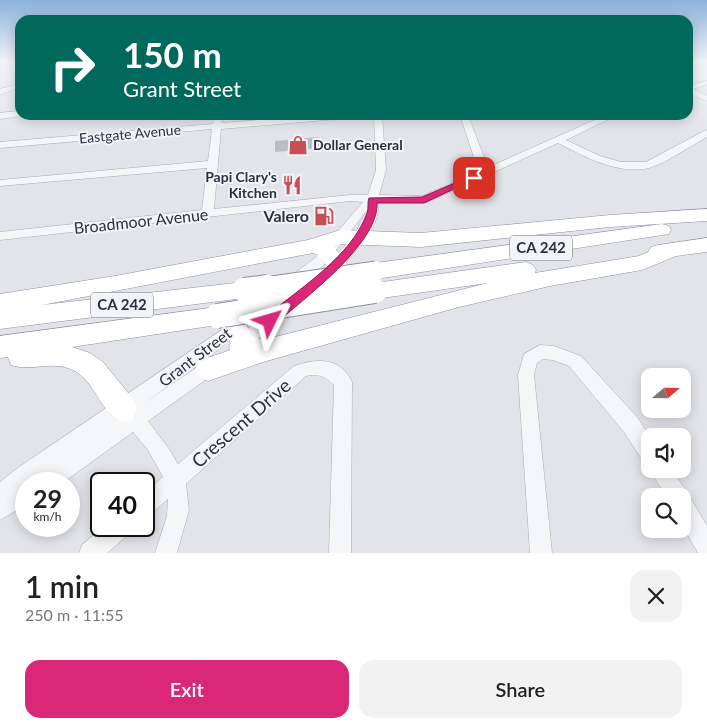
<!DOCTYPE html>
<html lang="en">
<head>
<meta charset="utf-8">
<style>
  :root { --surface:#fff; --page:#f2f2f2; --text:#222; --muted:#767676; --accent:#db2777 }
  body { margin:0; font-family:Lato,sans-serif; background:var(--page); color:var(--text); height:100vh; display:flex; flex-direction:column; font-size:19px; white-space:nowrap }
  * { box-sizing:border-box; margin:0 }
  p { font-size:16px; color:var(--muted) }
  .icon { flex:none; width:28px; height:28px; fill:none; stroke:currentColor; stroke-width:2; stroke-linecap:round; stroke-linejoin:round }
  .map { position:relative; height:553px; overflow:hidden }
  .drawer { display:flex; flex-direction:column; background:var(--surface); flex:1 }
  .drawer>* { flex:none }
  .top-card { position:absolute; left:15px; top:15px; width:678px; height:105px; border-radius:15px; box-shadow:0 2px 12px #0003; background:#00695c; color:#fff; overflow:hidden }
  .needle { width:32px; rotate:70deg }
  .buttons { position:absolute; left:641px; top:368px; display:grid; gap:10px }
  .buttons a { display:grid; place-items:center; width:50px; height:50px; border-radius:10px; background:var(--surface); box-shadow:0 2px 12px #0003; font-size:25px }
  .speed { position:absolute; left:15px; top:472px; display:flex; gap:10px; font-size:25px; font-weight:700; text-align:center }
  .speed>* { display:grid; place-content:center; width:65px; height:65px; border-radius:50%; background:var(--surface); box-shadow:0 2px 12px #0003; line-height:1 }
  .speed small { font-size:12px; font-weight:400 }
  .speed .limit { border:2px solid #111; border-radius:8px; background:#fff; color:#111 }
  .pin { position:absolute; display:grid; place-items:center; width:42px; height:42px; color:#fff; margin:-21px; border-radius:10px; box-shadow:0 2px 8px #0006 }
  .me { position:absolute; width:55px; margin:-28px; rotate:50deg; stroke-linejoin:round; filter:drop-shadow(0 0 4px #0008) }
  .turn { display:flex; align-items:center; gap:18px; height:105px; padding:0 25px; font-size:22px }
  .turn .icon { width:65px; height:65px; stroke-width:2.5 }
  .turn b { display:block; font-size:35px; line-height:42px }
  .round { display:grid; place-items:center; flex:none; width:52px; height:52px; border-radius:15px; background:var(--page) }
  .overview { display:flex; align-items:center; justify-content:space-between; height:85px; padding:0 25px }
  h1 { font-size:30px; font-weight:600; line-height:38px }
  .primary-button { display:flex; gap:10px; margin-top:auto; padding:10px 25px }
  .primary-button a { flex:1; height:58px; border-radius:15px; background:var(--accent); color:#fff; font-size:20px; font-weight:600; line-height:58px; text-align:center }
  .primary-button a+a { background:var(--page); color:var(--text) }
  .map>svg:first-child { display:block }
  .building { fill:#b9bdc6 }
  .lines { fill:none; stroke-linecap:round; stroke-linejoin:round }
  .minor-casing { stroke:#a7abb4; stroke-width:1 }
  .highway-casing { stroke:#8a91a0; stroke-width:1 }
  .minor { fill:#f5f6f8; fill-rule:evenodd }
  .highway { fill:#fff; fill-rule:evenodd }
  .highway-bridge-far1-casing { stroke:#8a91a0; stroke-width:21; stroke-linecap:butt }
  .highway-bridge-casing { stroke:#8a91a0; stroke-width:26; stroke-linecap:butt }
  .highway-bridge-far1 { stroke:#fff; stroke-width:19 }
  .highway-bridge { stroke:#fff; stroke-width:24 }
  .route { fill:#db2777; stroke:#8e194d }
  .labels { text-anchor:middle; stroke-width:4; stroke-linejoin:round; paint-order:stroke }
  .far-street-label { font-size:14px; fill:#2b3141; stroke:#f2f4f7 }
  .far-poi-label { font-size:14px; font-weight:bold; fill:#2b3141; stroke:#f2f4f7; text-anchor:start }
  .shield { fill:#f2f4f7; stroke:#676c78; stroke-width:1 }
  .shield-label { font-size:15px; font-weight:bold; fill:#2b3141 }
  .poi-label { font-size:16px; font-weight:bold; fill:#2b3141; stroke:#f2f4f7; text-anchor:end }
  .street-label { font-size:16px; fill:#2b3141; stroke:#f2f4f7 }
  .near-street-label { font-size:19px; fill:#2b3141; stroke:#f2f4f7 }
</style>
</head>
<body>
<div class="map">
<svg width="707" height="553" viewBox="0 0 707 553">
  <rect width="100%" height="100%" fill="#e2e4ea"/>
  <path class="building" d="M319,137L321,148L275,152V141Z"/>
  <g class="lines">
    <defs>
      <path id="minor" d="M707,81V85L693,89L707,96V101L688,93V86Z
        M20,84V88L0,94V89Z
        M20,111V115L23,116L0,119V113Z
        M214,115H222V123L319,115H353L349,118L221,129L214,209L350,195H368L376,170L374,115H382L386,170L379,195L422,196L481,171L477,167L460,115H468L487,165L489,167L606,115H617L566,140L600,156L621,162H646L704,131L707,130V137C694,144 662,165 649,168C618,175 585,157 558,143L428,202H378C381,230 352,255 334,274H324L322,270L354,236L367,210L326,263L299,286L294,287L289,286L287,282L289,278L316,257L363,202L350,201L0,240V232L202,210L207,168L0,186V180L208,161L212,129L0,148V142L213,124Z
        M284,302L289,304L291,308L289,312L243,352L237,354L231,352L229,347L231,342L279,304Z
        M241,317L246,319L249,323L246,327L204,361L143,404L206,361L212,359L218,361L220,366L218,371L148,421L169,449L178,464L294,366C316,358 341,357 352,382L351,553H329L334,385C325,376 318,373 306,376L186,484L189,510L177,553H155L167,516L168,499L151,514L144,517V493L163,477L148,450L133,432L61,484H33L34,480L26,484V505L0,520V482L19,467Z
        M540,345L554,346L581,356L638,418L650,437V464L643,461L624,432L569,366L553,360L543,359L537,363L534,375L552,553H530L518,375L524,354Z
        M650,467V469H671L685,489L707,526V553H698L682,525V496H666L649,469Z
        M104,526H132L129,534L107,553H79L82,545Z"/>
      <path id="highway" d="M707,209V221L610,227L421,247L341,244L333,246L347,264L344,269C324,275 328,258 313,253L42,305L244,282L252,284L255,290L252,296L244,298L0,329V294L115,276L308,240L340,230L421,233L610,215Z
        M662,224L669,226L671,230L669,234L376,279L369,276L366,271L369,266L376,263Z
        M707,238V252L676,256L642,270L550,286L459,307L263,362L208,381L199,377L195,369L199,361L233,349L224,327L228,320L236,317L244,320L252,336L263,340L488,283L375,299L367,297L364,291L367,285L375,283L526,262L533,265L536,270L535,273L639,256L648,252L651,247L658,245Z
        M217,307L225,309L229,316L225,323L217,325L72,347L90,353L103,362L133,399L137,409L133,419L123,422C99,413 96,381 73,370C53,360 30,372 11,365L8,357L0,358V336Z"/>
    </defs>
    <use href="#minor" class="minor-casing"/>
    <use href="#highway" class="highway-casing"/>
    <use href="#minor" class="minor"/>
    <use href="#highway" class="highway"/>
    <defs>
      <path id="highway-bridge-far1" d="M259,288L376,271"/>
      <path id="highway-bridge" d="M244,290L268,287
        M217,316L375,291"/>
    </defs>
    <use href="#highway-bridge-far1" class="highway-bridge-far1-casing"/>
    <use href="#highway-bridge" class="highway-bridge-casing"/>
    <use href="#highway-bridge-far1" class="highway-bridge-far1"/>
    <use href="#highway-bridge" class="highway-bridge"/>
  </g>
  <linearGradient id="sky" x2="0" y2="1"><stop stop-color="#8bb2db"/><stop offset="0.44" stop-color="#f2f3f6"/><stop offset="1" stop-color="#f2f3f6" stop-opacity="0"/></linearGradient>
  <rect width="707" height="140" fill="url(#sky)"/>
  <path class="route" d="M471,176H477L478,178L424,203H377C379,244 303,299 274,325L270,326L265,325L263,321L265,317C299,289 352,256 367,213C369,208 367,203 369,198L422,197Z"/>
  <defs>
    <symbol id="shop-bare" viewBox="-9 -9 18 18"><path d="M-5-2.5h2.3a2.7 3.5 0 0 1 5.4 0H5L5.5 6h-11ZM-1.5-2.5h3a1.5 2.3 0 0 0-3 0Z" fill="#c84e55" stroke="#f2f4f7" stroke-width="2.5" paint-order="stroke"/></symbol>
    <symbol id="restaurant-bare" viewBox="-9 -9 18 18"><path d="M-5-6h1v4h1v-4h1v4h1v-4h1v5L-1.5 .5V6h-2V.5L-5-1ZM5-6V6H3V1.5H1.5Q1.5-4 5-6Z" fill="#c84e55" stroke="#f2f4f7" stroke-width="2.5" paint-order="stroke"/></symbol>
    <symbol id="fuel-bare" viewBox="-9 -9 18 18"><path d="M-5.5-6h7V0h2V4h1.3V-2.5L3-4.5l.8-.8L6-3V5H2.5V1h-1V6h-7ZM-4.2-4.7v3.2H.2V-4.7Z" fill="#c84e55" stroke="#f2f4f7" stroke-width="2.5" paint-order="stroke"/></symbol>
  </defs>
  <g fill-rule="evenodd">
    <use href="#shop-bare" x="284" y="131" width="28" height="28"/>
    <use href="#restaurant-bare" x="278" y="171" width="28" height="28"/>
    <use href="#fuel-bare" x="310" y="202" width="28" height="28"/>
  </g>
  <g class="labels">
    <g class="far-street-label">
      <text transform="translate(130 134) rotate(-5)" y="5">Eastgate Avenue</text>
    </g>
    <g class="far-poi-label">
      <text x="313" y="150">Dollar General</text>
      <text x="277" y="182" text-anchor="end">Papi Clary's<tspan x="277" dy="16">Kitchen</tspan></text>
    </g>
    <g class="shield">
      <rect x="510" y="235.5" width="62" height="25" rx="4"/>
      <rect x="91" y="292.5" width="62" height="25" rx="4"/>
    </g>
    <g class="shield-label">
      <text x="541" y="253">CA 242</text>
      <text x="122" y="310">CA 242</text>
    </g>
    <g class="poi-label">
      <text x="309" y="222">Valero</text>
    </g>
    <g class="street-label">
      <text transform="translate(141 221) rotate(-6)" y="6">Broadmoor Avenue</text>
      <text transform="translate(195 357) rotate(-37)" y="6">Grant Street</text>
    </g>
    <g class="near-street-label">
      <text transform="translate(241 423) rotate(-41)" y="7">Crescent Drive</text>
    </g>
  </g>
</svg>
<div class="buttons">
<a><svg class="needle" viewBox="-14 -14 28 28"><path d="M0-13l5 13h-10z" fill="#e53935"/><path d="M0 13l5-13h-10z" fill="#767676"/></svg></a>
<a><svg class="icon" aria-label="sound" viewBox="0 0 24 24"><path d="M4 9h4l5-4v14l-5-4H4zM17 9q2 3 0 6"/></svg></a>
<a><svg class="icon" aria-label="search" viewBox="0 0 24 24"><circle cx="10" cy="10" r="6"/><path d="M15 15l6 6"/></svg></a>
</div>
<div class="speed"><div>29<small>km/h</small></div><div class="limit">40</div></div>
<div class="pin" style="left:474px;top:178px;background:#d93025"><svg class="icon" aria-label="arrive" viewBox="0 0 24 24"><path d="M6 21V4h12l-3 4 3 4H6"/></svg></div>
<svg class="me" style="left:270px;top:321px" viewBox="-20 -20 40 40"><path d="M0-17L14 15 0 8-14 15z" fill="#db2777" stroke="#fff" stroke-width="4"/></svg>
<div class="top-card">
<div class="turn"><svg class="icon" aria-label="right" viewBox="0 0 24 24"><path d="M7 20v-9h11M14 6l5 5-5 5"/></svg><div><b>150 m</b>Grant Street</div></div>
</div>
</div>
<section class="drawer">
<div class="overview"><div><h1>1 min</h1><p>250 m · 11:55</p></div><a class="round"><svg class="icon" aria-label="close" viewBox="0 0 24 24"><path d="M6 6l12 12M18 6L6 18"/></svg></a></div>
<div class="primary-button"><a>Exit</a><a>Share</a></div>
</section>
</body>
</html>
